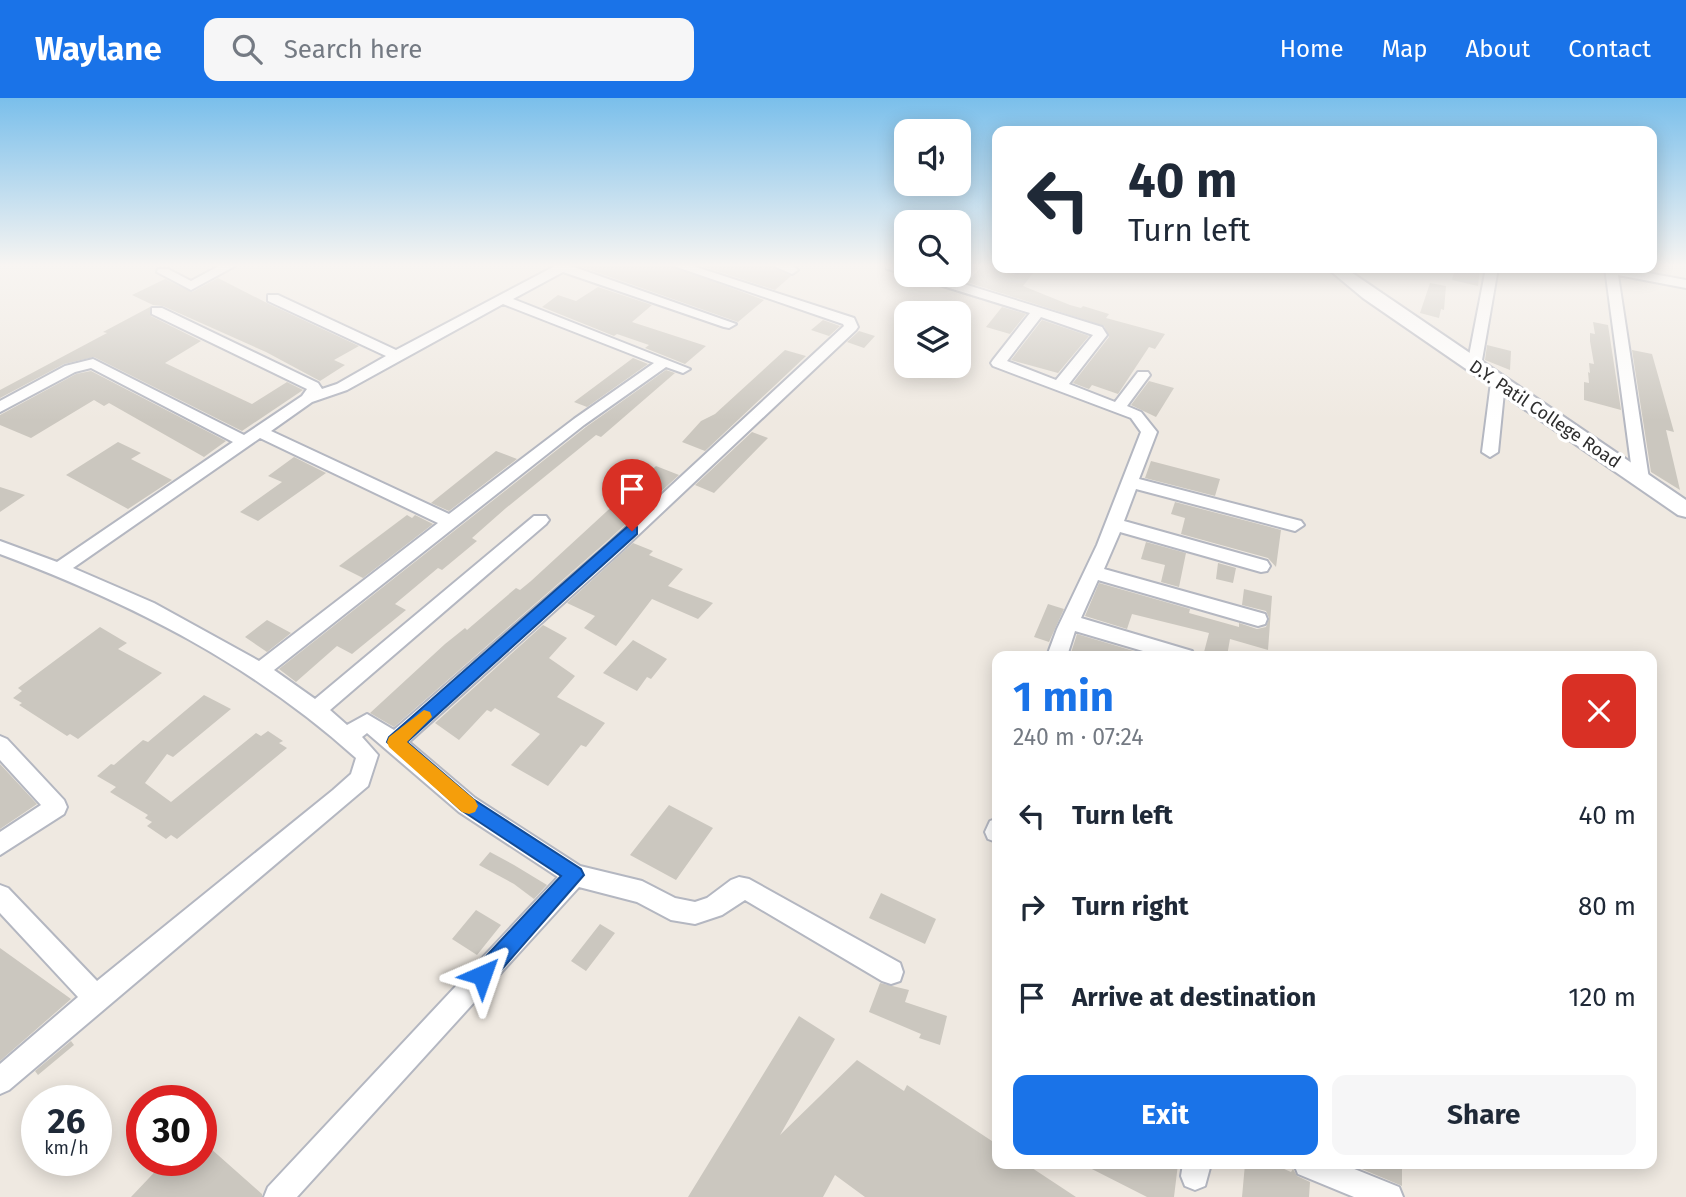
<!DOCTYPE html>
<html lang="en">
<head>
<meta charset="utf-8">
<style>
  :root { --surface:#fff; --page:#f6f6f7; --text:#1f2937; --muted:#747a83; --accent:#1a73e8 }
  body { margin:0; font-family:"Fira Sans",sans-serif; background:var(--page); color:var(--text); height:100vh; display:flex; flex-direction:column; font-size:26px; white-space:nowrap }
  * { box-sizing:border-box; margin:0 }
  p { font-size:23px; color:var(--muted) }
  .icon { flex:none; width:38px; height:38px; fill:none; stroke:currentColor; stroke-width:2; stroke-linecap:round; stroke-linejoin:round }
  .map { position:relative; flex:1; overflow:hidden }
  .details { position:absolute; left:992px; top:553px; width:665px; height:518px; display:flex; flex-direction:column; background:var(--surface); border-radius:14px; box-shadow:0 4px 18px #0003 }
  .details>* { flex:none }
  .hud { position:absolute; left:992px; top:28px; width:665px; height:147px; border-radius:14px; box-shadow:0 4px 18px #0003; background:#fff; color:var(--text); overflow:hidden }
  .fabs { position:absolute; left:894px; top:21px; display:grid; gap:14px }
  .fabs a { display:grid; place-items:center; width:77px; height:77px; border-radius:14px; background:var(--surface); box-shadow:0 4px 18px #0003; font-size:35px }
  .speed { position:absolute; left:21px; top:987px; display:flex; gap:14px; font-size:35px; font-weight:700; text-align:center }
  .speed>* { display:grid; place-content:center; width:91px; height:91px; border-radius:50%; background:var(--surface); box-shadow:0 4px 18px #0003; line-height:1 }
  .speed small { font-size:18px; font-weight:400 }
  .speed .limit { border:10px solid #d22; background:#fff; color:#111 }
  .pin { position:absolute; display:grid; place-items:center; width:60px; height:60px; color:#fff; margin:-72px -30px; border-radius:50% 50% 50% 0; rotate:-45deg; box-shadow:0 0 7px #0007 }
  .pin .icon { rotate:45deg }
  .me { position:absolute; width:77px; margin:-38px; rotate:43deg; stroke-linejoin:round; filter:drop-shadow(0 0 5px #0008) }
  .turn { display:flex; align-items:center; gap:24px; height:147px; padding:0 21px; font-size:32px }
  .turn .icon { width:91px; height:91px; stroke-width:2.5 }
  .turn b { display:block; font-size:49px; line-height:60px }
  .round { display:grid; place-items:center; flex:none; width:74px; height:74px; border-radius:14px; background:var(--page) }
  .headline { display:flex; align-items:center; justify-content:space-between; height:119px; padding:0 21px }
  h1 { font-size:42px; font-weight:700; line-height:52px; color:var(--accent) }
  .button { display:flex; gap:14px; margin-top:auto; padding:14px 21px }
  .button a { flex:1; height:80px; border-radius:14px; background:var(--accent); color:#fff; font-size:28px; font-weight:700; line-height:80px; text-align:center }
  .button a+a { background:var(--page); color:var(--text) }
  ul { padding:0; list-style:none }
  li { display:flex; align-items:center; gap:21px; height:91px; padding:0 21px }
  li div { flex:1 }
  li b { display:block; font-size:26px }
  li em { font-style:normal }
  header { display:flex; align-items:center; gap:42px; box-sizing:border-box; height:98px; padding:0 35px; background:var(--accent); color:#fff }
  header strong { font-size:33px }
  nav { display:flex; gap:38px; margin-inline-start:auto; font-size:24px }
  .search { width:490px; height:63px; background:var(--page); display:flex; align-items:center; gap:18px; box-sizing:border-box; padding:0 24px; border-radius:14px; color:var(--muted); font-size:26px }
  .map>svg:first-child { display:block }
  .building { fill:#cbc7bf }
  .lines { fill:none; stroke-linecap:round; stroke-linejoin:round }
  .minor-casing { stroke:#b4b7c1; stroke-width:4 }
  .tertiary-casing { stroke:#b4b7c1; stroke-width:4 }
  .minor { fill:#fff; fill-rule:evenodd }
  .tertiary { fill:#fff; fill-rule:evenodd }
  .route { fill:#1a73e8; stroke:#114b97; stroke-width:2 }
  .slow { fill:#f59e0b }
  .labels { text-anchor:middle; stroke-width:7; stroke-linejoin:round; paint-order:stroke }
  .far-street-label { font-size:18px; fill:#2e2e2e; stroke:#fff }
</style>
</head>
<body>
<header>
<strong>Waylane</strong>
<div class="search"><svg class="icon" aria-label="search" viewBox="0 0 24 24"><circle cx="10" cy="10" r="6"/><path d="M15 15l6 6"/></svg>Search here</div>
<nav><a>Home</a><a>Map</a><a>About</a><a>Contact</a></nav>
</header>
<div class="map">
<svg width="1686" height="1099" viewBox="0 0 1686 1099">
  <rect width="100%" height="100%" fill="#efe9e1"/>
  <path class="building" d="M579,168H672L764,202L738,224Z
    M702,168H772L791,178L775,192Z
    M982,168L1015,177L1025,170H1037L1023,188L1070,207L1081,210L1083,208L1109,216L1106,220L1165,236L1155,251L1149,249L1118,296L1092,287L1089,291L1073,285L1109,239L1104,228L967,184Z
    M1455,170H1480L1478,188L1452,182Z
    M218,180L267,205L359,248L334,262L345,267L320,283L266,254L163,208L153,207L132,197L165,181L192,194Z
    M1430,185L1446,188L1444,212L1441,211L1439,220L1420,215Z
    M598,189L652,207L632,224L706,248L685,266L645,250L649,247L617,236L614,238L542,209L558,197L576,203Z
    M150,209L151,218L201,243L165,265L252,306L287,284L303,292L242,333L94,259L64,266L0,300V292L107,235L103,234Z
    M1002,209L1026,216L1010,236L986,229Z
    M823,222L840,228L829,238L811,232Z
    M1042,222L1089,238L1058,275L1011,262Z
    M1593,224L1608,227L1621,312L1584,302V284L1589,285L1588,274L1590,275L1589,265L1594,266L1590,243V235L1595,236Z
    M859,233L875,238L864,250L847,244Z
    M1487,247L1511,253L1510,272L1485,262Z
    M785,252L806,258L705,353L682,344L701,323L715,316Z
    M1632,252L1652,256L1674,334L1666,332L1680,392L1651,374Z
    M633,260L648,266L587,309L574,304Z
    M666,272L675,275L601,339L596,337L506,410L472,440L477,443L442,472L438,470L395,506L406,512L352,556L337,548L296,584L279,571L586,329Z
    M91,273L226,343L204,359L109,305L104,308L94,302L31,340L0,327V317L76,276Z
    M1149,283L1174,290L1156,319L1131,307Z
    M752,334L768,340L714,395L695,387Z
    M118,344L141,355L131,361L172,382L128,411L66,377Z
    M496,353L517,361L449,413L431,405Z
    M294,359L326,375L258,423L240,414L282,384L268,378Z
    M1151,363L1220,381L1215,398L1145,380Z
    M656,368L679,377L605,445L394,629L370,615L445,546L465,530L467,532L516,490L520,492L531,483Z
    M0,389L25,397L0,414Z
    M1175,404L1281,432L1276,469L1268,460L1181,436L1185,420L1171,416Z
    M407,417L412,420L415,417L433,426L363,480L339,468Z
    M1146,444L1186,455L1179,489L1161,484L1165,467L1141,461Z
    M633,445L653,453L649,457L683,471L668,488L713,505L698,521L652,501L616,548L584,530L595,518L567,505Z
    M1218,465L1236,470L1233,485L1216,481Z
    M1099,485L1190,511L1189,515L1239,529V525L1257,531L1266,529L1269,520L1266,513L1242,507L1244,491L1272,498L1268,552L1230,541L1227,558H1203L1209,535L1132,516L1127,531L1085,518Z
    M1048,506L1064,511L1049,544L1034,539Z
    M267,522L291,535L267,554L245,539Z
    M543,527L567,540L549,560L575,578L557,599L605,625L586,649L581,647L548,688L511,667L540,636L495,610L491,614L487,612L459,642L435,625Z
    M100,529L127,545L118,551L162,575L78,641L70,636L67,638L19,607L22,605L13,600L22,593L18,590Z
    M1077,536L1147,557V558H1070Z
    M633,542L667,561L651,581L647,579L637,593L603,575Z
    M204,597L231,611L173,659L167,656L145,685L171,704L256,635L261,638L268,633L283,643L279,645L287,650L177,741L171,737L166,741L147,728L152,724L145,720L148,717L110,694L116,689L97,678L111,666L114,667L143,642L148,644Z
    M0,666L37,706L0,731Z
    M669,707L713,730L676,782L630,757Z
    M490,754L514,767L547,787L534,801L514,786L479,767Z
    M881,795L936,821L925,846L869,820Z
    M476,812L501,827L477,857L452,841Z
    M600,826L615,835L586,873L571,863Z
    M0,850L71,901L0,963Z
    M880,885L909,892L905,904L947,918L940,947L919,940L921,936L869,914Z
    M799,918L835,941L780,1037L857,962L904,993L907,987L998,1047V1066H1026L1076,1099H865L835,1077L823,1099H688Z
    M71,943L74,947L38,977L35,973Z
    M201,1042L262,1096V1099H131L166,1062H201Z
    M1082,1066H1178L1174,1099H1147Z
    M1245,1066H1273L1291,1074L1293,1071L1297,1078L1310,1084L1309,1099H1242Z
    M1350,1066H1402V1088L1400,1087Z"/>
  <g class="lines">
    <defs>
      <path id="minor" d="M219,168H235L191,192L157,174L158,171H168L191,183Z
        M555,168H571L736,226L729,230L724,229L563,174L513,201L690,271L683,275L666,269L584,327L274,572L315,601L534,418H546L549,422L546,426L330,612L347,627L367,616L394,632L607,447L844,228L843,226L674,168H693L854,220L858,229L856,232L619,455L409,644L475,700L580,768L642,783L675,800L695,804L707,800L731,782L739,779L749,781L900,865L903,874L900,883L891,886L882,883L745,802L722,817L695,826L671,822L637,804L579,789L297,1099H264L268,1089L558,779L459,714L367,635L362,639L378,657L368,688L9,992L0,996V966L78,899L0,815V787L8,790L97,883L333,692L351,676L356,660C250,565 133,506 0,456V443L57,464L233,344L91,270L75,274L0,314V303L65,268L93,261L244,337L302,298L307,291L152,216V210H162L318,285L322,291L337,286L386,258L268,203V197H278L396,252ZM503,206L654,265L574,321L449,416L271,333L312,304L347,292ZM260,340L438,425L259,563L154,505L73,470Z
        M774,168H793L798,172L792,176Z
        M886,168H906V176L887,171Z
        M1006,170H1022V171L1016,175Z
        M1486,170H1498L1481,268L1474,272L1467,268Z
        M1605,170H1621L1686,182V190L1618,177L1649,381L1641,386L1633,381Z
        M916,177H935L1102,229L1107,237L1069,286L1115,304L1138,274H1148L1150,277L1127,308L1141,314L1157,334L1139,381L1301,423L1304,427L1295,433L1136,391L1124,423L1267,463L1270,468L1267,473L1261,474L1120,434L1104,471L1265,516L1267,521L1265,526L1258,528L1098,482L1081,520L1192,553L1195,558H1160L1075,533L1067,558H1047L1057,531L1097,447L1141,334L1131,320L993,268L991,265L993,262L1030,215L917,180ZM1041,219L1093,237L1056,282L1007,263Z
        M1498,280L1505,284L1498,354L1490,359L1482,354L1491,284Z
        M0,638L7,641L64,702L67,709L64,716L0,757V734L41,707L0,662Z
        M998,720V744H996L988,741L985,734L990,723Z
        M1183,1066H1211L1205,1088L1195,1092L1185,1088L1181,1078Z
        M1294,1066H1342L1399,1089L1403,1099H1354L1298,1076Z"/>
      <path id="tertiary" d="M1327,170H1345L1686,402V419L1678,417L1363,200Z"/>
    </defs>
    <use href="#minor" class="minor-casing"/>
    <use href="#tertiary" class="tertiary-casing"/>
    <use href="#minor" class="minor"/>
    <use href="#tertiary" class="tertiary"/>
  </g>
  <linearGradient id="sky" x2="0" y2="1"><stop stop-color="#7abfeb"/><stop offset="0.52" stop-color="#f8f5f2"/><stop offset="1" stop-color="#f8f5f2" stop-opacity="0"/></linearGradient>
  <rect width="1686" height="322" fill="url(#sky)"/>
  <path class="route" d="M632,428L637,429V436L407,644L473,701L581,771L584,777L490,885L482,888L475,885L472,877L475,870L561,778L461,712L387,644L389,639L627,429Z"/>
  <path class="slow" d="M424,612L430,614L432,619L407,644L475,702L478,708L475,714L469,716L462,714L389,649L387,644L389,639Z"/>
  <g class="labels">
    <g class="far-street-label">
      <text transform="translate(1545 316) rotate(34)" y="6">D.Y. Patil College Road</text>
    </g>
  </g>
</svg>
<div class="fabs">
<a><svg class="icon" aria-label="sound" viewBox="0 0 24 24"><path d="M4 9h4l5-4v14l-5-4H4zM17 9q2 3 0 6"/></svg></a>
<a><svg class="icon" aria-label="search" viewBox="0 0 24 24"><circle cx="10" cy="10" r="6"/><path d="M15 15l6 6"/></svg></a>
<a><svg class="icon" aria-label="layers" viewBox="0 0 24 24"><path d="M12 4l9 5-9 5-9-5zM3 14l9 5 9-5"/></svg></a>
</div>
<div class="speed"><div>26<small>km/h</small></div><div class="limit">30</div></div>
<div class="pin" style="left:632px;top:433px;background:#d93025"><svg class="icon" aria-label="arrive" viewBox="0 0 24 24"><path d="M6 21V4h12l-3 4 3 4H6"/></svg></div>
<svg class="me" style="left:482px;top:877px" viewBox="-20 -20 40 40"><path d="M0-17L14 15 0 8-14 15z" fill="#1a73e8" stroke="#fff" stroke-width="4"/></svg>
<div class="hud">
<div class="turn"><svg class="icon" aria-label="left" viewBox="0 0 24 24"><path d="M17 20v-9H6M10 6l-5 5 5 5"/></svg><div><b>40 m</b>Turn left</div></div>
</div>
<section class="details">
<div class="headline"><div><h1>1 min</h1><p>240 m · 07:24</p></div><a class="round" style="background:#d93025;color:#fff"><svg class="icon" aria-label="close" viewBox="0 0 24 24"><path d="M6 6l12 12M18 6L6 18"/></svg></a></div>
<ul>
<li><svg class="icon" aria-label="left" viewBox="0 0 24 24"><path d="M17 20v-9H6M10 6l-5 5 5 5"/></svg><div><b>Turn left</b></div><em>40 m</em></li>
<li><svg class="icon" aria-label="right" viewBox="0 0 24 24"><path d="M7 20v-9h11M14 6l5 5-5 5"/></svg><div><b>Turn right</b></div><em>80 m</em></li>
<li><svg class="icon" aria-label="arrive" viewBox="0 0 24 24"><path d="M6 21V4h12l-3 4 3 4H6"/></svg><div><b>Arrive at destination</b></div><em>120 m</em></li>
</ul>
<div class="button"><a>Exit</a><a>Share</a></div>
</section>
</div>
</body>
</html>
